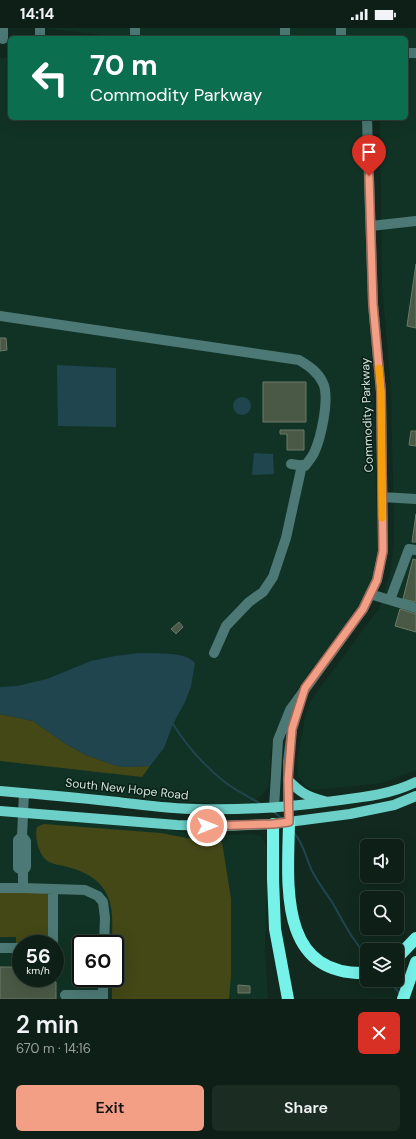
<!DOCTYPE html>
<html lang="en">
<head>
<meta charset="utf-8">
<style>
  :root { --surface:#0d1f16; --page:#1b2c23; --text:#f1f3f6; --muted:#9aa2a1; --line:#2d3d35; --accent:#f39f86 }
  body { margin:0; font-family:"DM Sans",sans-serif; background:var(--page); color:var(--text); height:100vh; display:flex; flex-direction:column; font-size:15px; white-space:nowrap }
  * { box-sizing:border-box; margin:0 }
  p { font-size:13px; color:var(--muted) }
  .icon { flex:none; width:22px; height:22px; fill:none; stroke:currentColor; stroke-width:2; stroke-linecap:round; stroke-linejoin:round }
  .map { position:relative; height:971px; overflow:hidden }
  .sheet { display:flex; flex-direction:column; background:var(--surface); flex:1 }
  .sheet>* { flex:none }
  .hud { position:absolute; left:8px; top:8px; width:400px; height:84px; border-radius:6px; box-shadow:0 4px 16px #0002,0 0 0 1px var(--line); background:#0b6e4f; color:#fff; overflow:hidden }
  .tools { position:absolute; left:360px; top:811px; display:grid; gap:8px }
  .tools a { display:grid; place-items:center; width:44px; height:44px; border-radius:6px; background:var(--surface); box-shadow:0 4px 16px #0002,0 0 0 1px var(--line); font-size:20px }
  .speed { position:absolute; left:12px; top:907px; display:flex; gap:8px; font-size:20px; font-weight:700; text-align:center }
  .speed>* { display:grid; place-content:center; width:52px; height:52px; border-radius:50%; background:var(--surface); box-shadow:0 4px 16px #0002,0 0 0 1px var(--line); line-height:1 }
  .speed small { font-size:10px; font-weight:400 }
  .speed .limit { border:2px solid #111; border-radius:6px; background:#fff; color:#111 }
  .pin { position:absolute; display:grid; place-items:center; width:34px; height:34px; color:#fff; margin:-41px -17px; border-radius:50% 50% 50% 0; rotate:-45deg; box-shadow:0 0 4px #0007 }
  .pin .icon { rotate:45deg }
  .me { position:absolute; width:44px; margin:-22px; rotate:90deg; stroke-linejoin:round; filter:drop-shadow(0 0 3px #0008) }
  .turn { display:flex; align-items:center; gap:14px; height:84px; padding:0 16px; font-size:18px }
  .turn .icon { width:52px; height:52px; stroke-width:2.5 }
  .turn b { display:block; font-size:28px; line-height:34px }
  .round { display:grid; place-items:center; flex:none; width:42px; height:42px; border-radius:6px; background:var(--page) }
  .overview { display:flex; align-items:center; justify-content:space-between; height:68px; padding:0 16px }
  h1 { font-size:24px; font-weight:600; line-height:30px }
  .primary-button { display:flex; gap:8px; margin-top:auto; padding:8px 16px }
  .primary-button a { flex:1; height:46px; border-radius:6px; background:var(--accent); color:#111; font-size:16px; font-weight:600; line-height:46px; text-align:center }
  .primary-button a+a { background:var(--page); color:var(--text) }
  .status { display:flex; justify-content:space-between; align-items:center; height:28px; padding:0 20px; background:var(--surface); direction:ltr }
  .status svg { height:11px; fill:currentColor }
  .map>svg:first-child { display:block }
  .built { fill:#113325; fill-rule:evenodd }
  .green { fill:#444716 }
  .water { fill:#20454e }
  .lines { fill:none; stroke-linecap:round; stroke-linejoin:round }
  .stream { stroke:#20454e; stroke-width:2 }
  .building { fill:#4a5945; stroke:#6b7b66 }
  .minor { stroke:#4c7975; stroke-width:10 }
  .major { stroke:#6cd0c8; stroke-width:10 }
  .highway { stroke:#77f2e9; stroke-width:12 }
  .route-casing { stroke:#9e6757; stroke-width:10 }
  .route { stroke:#f39f86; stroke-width:7 }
  .slow { stroke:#f59e0b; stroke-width:7 }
  .labels { text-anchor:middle; stroke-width:3; stroke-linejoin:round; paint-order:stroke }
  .street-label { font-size:12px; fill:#d4e2db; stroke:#071f15 }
</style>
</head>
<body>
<div class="status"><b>14:14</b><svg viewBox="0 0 49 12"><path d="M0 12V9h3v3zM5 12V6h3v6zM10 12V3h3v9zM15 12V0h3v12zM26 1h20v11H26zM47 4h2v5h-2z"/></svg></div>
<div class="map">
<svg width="416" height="971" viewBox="0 0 416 971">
  <rect width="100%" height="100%" fill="#11291e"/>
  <path class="built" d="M46,0H416V742L382,755L315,762L306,758L298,749L297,732L306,685L311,672L380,579L390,545L394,515L391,362L382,258L380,90H406V10H126Z
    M0,30H10V90H363L378,521L373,546L364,570L350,590L291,669L276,703L270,726V748L268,759L261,768L251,774L239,777L213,776L0,758Z
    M0,787L170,802L207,808L250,806L261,808L266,818L268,831L265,920L268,971H0ZM21,916H55V950H21ZM81,916H115V950H81Z"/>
  <path class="green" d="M0,686L33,693L66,716L86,727L117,738L127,739L150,738L142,749L0,733Z
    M44,796L161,805L202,813L222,814L231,871V947L229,971H112V950H115V916H112C112,897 115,876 103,860C94,847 79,842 64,838C59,837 53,836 49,834C39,829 34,809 37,799Z
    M0,865H44L48,866L49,868L48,915L45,916L43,915V910H25L24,915L19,917L16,915V909H0Z"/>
  <path class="water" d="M57,337L116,340V399L58,398Z
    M233 378a9 9 0 1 1 18 0a9 9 0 1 1-18 0Z
    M254,425L273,426L274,446L252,447Z
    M139,625C154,626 186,623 195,635L191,658L185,674L173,696L164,720L150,738L127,739L117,738L86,727L66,716L33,693L0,686V659L17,658L47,651L91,633L115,628Z"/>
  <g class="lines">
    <path class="stream" d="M173,696C187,718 205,739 226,755C237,763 249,769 261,776
      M273,783L282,791
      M294,805C304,816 306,830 312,843C318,854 325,864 332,874C343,893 352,912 367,928
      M389,952L399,965"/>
  </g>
  <path class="building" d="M416,236V300L407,298Z
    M0,310H6L7,322L0,323Z
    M263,354H306V394H263Z
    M280,402H304V422H287V406H280Z
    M411,403H416V418L409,417Z
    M416,486V514H412Z
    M413,531L416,532V574L403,571Z
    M400,581L416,586V604L395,598Z
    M179,594L183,599L176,606L171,601Z
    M0,939H21V950H40V953L56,954V971H0Z
    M238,957L250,958V965H238Z"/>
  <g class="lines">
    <path class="minor" d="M3,0V11
      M40,0V10
      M135,0V10
      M285,0V10
      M341,10V0
      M406,25H416
      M371,198L416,193
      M0,288L299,332C309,338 318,344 323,355C330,370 321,410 314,425C312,429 308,434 305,438L291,436
      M382,469L416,471
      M370,566L416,580
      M390,572L409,521L416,522
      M214,625L226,598L249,574L263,564L273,549L286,510L302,437
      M288,779V733L292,701L301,671
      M274,780L278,712L290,682L363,581L377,552L383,523L381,364L373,276L367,90
      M22,808L26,813V839L23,843L18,840V812L22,808L24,765
      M0,860H23V843
      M23,860L85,862L98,868L103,874L105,890L104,916
      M52,916L53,913V861
      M0,920H21
      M65,967H103
      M103,971V950"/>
    <path class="major" d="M288,752C301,765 306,768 324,773
      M0,763C36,766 72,769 108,773C137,776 167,781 196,781C239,782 282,780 325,774C356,770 388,768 416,754
      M0,783L177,797L221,798L273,796L350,786L394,777L416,768"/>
    <path class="highway" d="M289,794C288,856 277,948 367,945
      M273,796V851L275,901L288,971
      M397,930L416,910
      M403,971L416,934"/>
  </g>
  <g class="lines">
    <defs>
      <path id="route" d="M207,798L273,796L289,794L288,752L292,701L305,660L363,581L377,552L383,523L381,364L373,276L369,148"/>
    </defs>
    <use href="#route" class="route-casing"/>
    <use href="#route" class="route"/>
    <path class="slow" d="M379,340L381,364L382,490"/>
  </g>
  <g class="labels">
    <g class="street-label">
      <text transform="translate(367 387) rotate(-92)" y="4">Commodity Parkway</text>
      <text transform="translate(127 761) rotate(6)" y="4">South New Hope Road</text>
    </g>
  </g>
</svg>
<div class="tools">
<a><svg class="icon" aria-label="sound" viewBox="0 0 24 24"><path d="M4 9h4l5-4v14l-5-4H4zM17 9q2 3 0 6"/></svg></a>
<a><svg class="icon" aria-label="search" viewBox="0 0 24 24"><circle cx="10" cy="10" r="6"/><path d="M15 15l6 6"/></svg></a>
<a><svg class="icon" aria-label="layers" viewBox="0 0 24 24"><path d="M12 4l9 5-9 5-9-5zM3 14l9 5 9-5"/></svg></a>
</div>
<div class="speed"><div>56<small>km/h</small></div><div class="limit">60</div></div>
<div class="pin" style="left:369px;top:148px;background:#d93025"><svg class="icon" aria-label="arrive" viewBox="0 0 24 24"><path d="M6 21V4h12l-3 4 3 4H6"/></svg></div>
<svg class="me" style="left:207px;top:798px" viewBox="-20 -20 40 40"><circle r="17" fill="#f39f86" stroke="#fff" stroke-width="3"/><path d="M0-11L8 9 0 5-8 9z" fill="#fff"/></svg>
<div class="hud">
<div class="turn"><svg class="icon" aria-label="left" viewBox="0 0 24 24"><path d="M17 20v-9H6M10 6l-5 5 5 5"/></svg><div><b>70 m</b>Commodity Parkway</div></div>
</div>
</div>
<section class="sheet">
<div class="overview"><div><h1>2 min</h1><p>670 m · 14:16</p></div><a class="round" style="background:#d93025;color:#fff"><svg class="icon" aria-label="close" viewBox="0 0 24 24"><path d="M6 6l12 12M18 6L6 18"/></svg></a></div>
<div class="primary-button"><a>Exit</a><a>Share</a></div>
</section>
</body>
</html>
